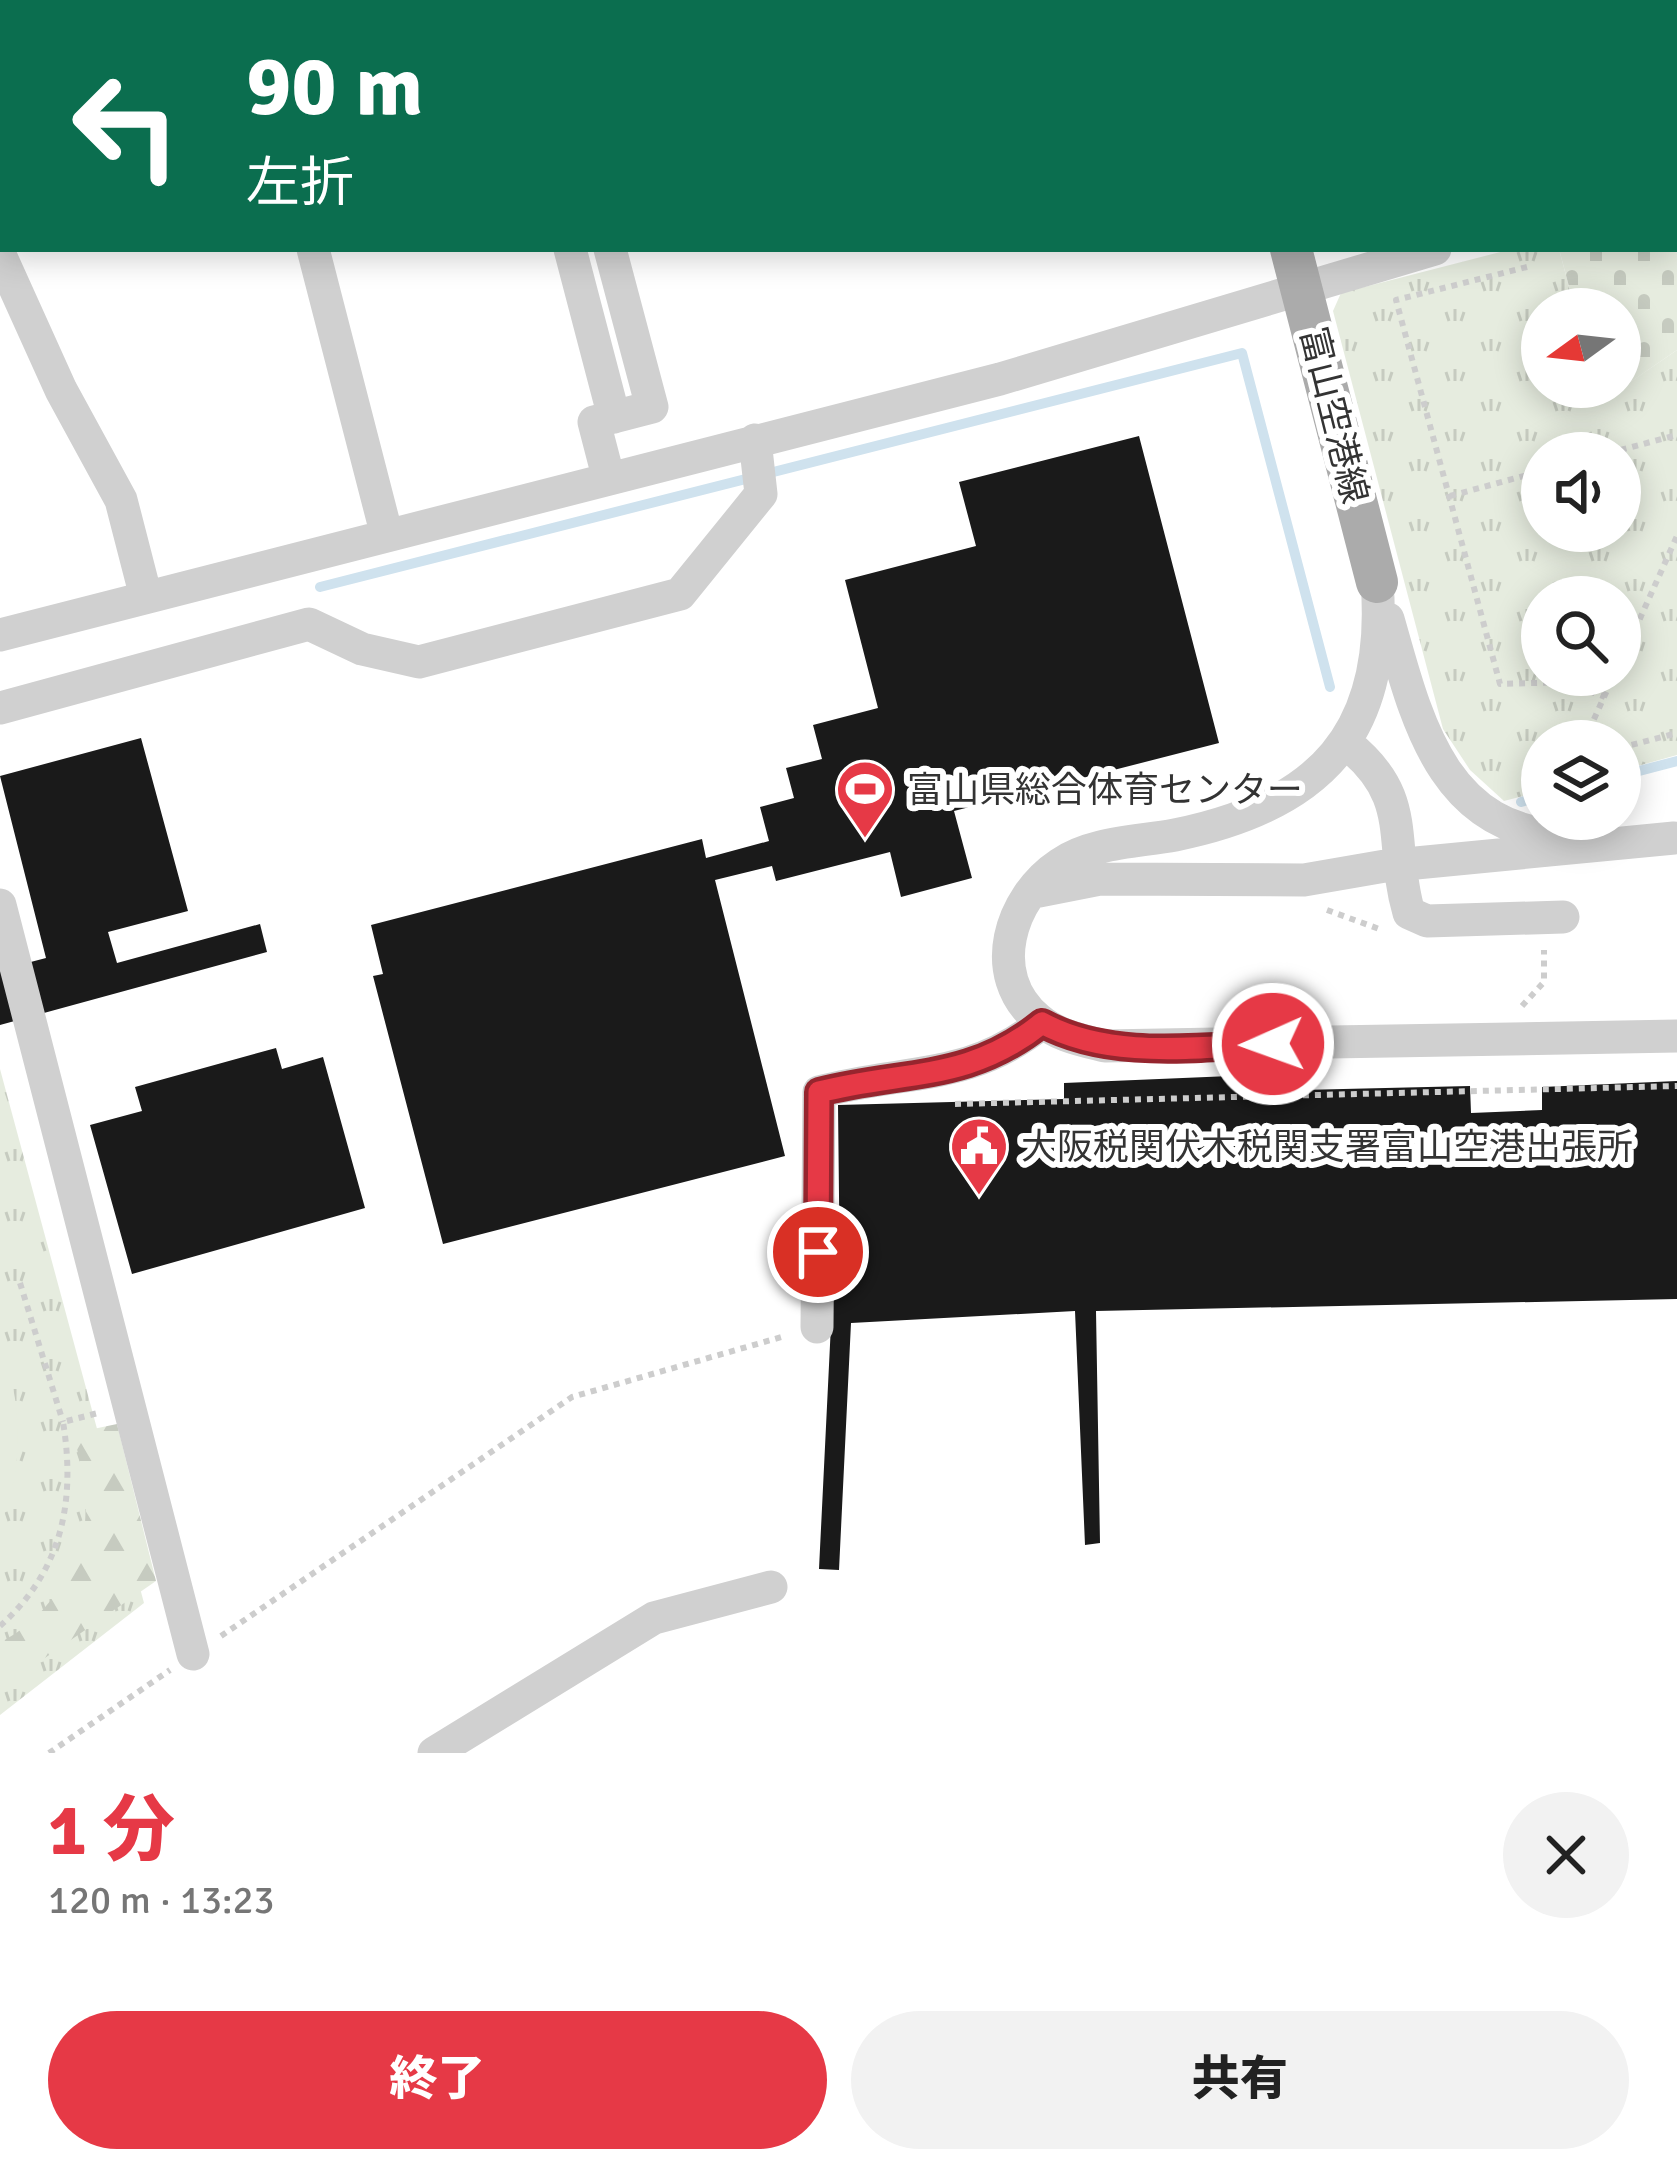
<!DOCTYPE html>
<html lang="ja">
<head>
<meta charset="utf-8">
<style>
  :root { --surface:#fff; --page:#f2f2f2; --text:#222; --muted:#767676; --accent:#e63946 }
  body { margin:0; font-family:Signika,"Noto Sans JP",sans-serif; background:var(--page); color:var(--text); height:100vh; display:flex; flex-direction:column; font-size:45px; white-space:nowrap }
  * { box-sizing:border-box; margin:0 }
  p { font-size:39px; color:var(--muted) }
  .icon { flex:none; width:66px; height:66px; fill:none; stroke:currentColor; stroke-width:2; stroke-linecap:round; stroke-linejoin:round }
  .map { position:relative; height:1753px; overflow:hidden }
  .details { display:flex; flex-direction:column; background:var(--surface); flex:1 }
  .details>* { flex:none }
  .top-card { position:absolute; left:0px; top:0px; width:1677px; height:252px; box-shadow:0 6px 30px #0003; background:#0b6e4f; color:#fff; overflow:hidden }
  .needle { width:78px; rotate:255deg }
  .buttons { position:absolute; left:1521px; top:288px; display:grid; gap:24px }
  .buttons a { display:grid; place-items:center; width:120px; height:120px; border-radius:50%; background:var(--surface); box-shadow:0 6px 30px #0003; font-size:60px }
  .pin { position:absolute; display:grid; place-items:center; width:102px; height:102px; color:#fff; margin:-51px; border:6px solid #fff; border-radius:50%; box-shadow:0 3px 12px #0007 }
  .me { position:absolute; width:132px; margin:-66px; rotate:268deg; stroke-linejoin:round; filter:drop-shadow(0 0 9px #0008) }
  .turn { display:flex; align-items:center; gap:42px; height:252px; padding:0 48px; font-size:54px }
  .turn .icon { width:156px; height:156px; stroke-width:2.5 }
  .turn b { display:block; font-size:84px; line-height:102px }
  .round { display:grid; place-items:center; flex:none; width:126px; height:126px; border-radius:63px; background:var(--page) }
  .headline { display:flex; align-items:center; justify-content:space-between; height:204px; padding:0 48px }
  h1 { font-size:72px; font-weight:800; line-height:90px; color:var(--accent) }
  .primary-button { display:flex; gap:24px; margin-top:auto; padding:24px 48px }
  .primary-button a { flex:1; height:138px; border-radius:72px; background:var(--accent); color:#fff; font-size:48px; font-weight:800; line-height:138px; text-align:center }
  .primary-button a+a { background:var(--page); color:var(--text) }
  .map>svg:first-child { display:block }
  .grass { fill:url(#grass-tufts); fill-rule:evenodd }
  .forest { fill:url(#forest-firs) }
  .cemetery { fill:url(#cemetery-stones) }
  .pitch { fill:#e6ecdf }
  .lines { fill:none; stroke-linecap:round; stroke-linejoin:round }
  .stream { stroke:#cfe2ee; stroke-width:10 }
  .building { fill:#1a1a1a }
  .path { stroke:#cdcdcd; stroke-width:6; stroke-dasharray:6 6; stroke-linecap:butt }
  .minor { stroke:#d0d0d0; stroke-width:33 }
  .major { stroke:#ababab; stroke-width:42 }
  .route-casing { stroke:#96252e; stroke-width:30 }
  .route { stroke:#e63946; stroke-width:21 }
  .labels { text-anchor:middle; stroke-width:12; stroke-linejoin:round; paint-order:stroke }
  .street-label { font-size:36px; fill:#333; stroke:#fff }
  .poi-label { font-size:36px; fill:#333; stroke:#fff; text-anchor:start }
</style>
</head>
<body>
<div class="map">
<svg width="1677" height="1753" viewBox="0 0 1677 1753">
  <defs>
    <pattern id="grass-tufts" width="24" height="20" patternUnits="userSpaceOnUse" patternTransform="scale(3)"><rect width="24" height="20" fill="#e6ecdf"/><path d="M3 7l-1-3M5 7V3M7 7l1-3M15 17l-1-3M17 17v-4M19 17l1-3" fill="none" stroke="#c6cbc0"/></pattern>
    <pattern id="forest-firs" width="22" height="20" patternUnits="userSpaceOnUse" patternTransform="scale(3)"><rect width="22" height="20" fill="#e6ecdf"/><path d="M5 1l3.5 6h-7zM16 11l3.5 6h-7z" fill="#c6cbc0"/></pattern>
    <pattern id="cemetery-stones" width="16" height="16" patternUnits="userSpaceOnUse" patternTransform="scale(3)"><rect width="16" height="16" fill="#e6ecdf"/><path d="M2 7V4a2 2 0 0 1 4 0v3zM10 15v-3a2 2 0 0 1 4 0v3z" fill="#c6cbc0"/></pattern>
  </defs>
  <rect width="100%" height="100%" fill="#fff"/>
  <path class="grass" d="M1512,249H1559L1575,309H1542V387H1596L1601,402L1677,350V755L1620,771V741H1542V791L1504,801L1470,770L1443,729L1333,311L1341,293ZM1542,453H1620V531H1542ZM1542,597H1620V675H1542Z
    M0,1069L144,1603L0,1715Z"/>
  <path class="forest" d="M117,1424L156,1581L0,1689V1642C46,1622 87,1559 86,1507C86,1483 78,1457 74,1433Z"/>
  <path class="cemetery" d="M1677,208V350L1600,403L1596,387H1620V309H1575L1559,249H1674Z"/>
  <path class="pitch" d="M0,1345C23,1400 25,1469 0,1524Z"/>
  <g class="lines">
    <path class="stream" d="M320,587L1242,353L1330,687
      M1620,776L1677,761
      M1521,802L1542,796"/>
  </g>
  <path class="building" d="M1139,436L1219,743L954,811L972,878L901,897L890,852L776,881L772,866L715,880L785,1156L443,1244L373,976L383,974L371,925L702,839L706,858L769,841L760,807L794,798L786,768L822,759L813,725L878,708L845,580L976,546L959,482Z
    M141,738L188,911L108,932L117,963L260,924L267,952L0,1025V970L46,958L0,776Z
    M276,1048L282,1069L323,1057L365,1208L132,1274L90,1125L142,1111L135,1087Z
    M1301,1073V1090L1470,1086L1471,1113L1542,1110V1087L1677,1081V1299L1096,1311L1100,1543L1085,1545L1075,1311L851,1323L839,1570L819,1569L832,1304L840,1286L838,1105L1064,1099V1083Z"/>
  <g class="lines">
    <path class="path" d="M1527,267L1396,300L1500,684L1566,682L1605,697
      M1609,453L1677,435
      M1450,496L1542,471
      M1620,663L1677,536
      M1584,741L1614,675
      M1620,748L1677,733
      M1539,802L1542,767
      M1327,910L1382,930
      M1522,1006L1544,982V950
      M955,1104L1677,1086
      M20,1283L63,1422
      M0,1626C62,1571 76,1501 63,1422L98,1413
      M221,1636L572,1397L785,1336
      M49,1753L170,1670"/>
    <path class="minor" d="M250,0L251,3
      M173,3L186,0
      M0,45H3
      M1674,187L1677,186
      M313,249L386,532
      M570,249L614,417
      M0,255L61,390L121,500L146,597
      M608,476L594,422L652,407L610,249
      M1377,582C1389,733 1320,806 1175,835C1138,842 1092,842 1060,864C1010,897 985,975 1038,1019C1058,1036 1081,1040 1105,1046L1677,1036
      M1388,619C1416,717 1441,833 1567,836
      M0,635L1000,379L1435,249
      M0,708L309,624L362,649L419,662L680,594L761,494L755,440
      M1347,744C1415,798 1388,841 1409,913L1427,921L1563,917
      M1039,891L1100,879L1304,880L1385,866L1674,838
      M0,905L193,1654
      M817,1327L819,1092C904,1069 969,1082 1042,1023
      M434,1753L654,1618L771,1587"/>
    <path class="major" d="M1223,0L1224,3
      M1291,249L1377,582"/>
  </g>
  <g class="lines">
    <defs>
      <path id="route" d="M818,1252L819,1092C905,1070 969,1082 1042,1023C1110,1060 1197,1047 1273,1044"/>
    </defs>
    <use href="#route" class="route-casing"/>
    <use href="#route" class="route"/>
  </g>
  <defs>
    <symbol id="stadium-pin" viewBox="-11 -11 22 30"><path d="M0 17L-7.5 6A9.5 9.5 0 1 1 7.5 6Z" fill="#e63946" stroke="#fff"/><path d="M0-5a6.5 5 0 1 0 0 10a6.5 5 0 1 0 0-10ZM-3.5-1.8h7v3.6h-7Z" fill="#fff"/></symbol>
    <symbol id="civic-pin" viewBox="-11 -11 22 30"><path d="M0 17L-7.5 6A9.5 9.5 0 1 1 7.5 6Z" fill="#e63946" stroke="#fff"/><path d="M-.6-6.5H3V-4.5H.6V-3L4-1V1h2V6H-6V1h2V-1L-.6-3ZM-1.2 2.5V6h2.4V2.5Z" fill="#fff"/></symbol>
  </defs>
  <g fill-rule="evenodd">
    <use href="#stadium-pin" x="832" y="756" width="66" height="90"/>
    <use href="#civic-pin" x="946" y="1113" width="66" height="90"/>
  </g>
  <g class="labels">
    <g class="street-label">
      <text transform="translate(1335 415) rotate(76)" y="13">富山空港線</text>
    </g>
    <g class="poi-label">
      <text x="907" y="802">富山県総合体育センター</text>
      <text x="1021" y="1159">大阪税関伏木税関支署富山空港出張所</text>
    </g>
  </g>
</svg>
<div class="buttons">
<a><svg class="needle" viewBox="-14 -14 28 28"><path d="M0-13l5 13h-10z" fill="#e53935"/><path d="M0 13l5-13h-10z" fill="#767676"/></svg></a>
<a><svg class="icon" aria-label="sound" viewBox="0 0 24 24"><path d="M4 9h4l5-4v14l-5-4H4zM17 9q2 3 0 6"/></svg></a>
<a><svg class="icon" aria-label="search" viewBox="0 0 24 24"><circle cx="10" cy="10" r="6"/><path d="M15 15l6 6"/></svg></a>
<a><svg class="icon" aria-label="layers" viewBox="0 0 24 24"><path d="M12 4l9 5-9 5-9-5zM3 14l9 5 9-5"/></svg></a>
</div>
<div class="pin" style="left:818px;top:1252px;background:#d93025"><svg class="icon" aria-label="arrive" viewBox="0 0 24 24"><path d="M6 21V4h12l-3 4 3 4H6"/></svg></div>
<svg class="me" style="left:1273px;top:1044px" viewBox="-20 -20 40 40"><circle r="17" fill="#e63946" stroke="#fff" stroke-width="3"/><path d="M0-11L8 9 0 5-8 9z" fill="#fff"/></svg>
<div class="top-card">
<div class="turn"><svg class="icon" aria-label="left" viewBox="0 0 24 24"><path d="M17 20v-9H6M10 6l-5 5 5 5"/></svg><div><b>90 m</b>左折</div></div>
</div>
</div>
<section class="details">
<div class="headline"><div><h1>1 分</h1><p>120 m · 13:23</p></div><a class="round"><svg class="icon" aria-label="close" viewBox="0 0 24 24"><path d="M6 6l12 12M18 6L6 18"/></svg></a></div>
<div class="primary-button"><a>終了</a><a>共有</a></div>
</section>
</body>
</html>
